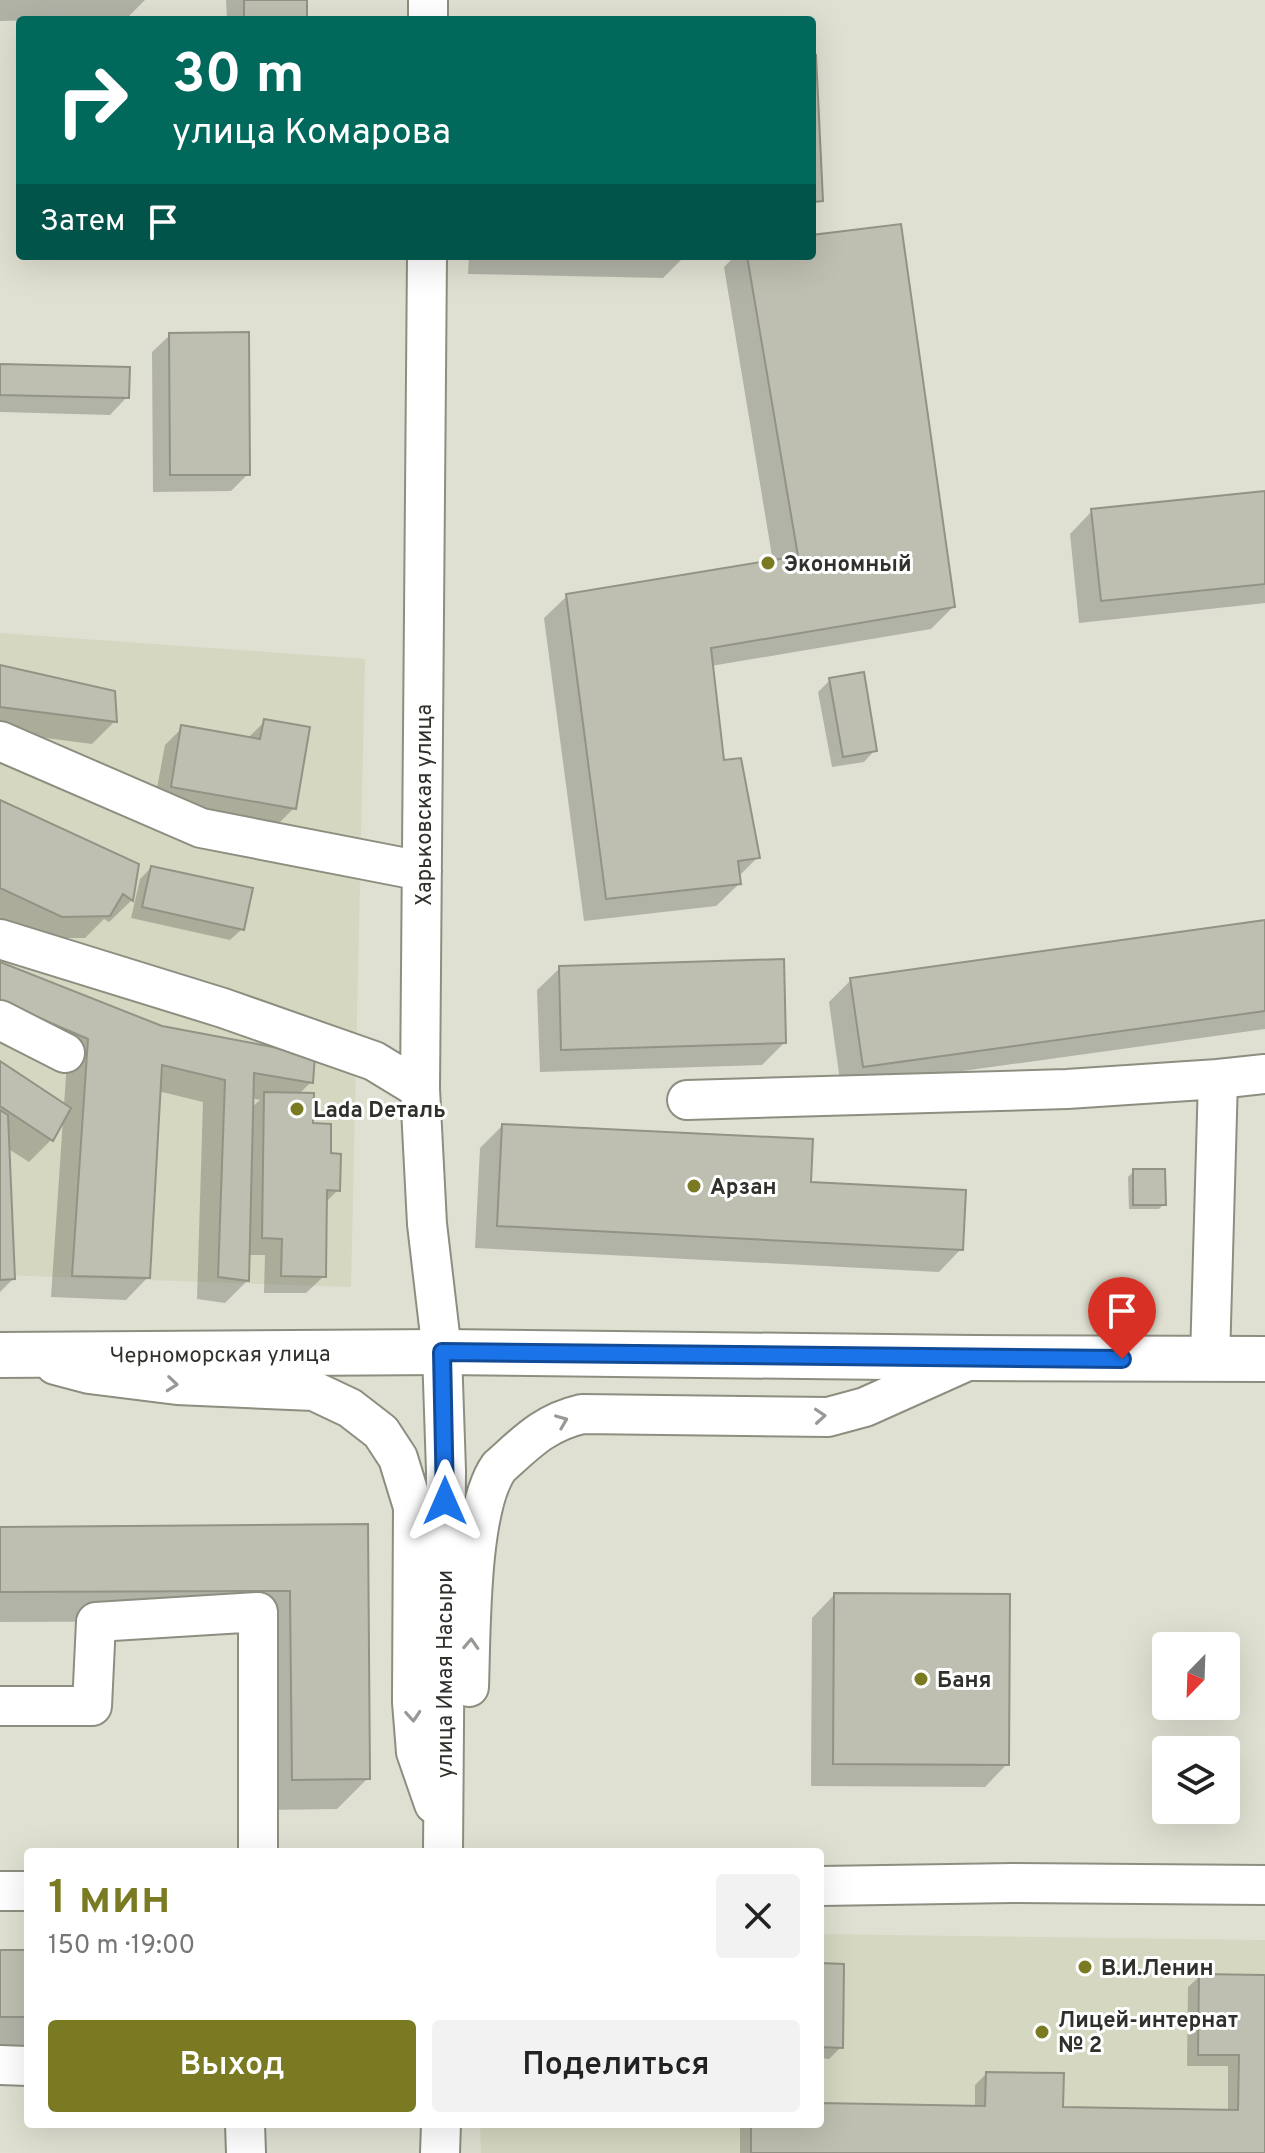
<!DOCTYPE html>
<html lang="ru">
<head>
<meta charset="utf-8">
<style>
  :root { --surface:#fff; --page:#f2f2f2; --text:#222; --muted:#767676; --accent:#797a22 }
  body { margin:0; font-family:Overpass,sans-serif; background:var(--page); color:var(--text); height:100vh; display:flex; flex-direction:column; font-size:30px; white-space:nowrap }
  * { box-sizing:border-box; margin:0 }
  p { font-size:26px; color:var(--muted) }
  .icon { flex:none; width:44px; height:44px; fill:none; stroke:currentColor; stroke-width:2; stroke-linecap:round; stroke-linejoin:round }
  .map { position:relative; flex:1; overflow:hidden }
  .drawer { position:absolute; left:24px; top:1848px; width:800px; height:280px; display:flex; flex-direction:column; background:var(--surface); border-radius:8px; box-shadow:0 8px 32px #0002 }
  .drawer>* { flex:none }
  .hud { position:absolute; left:16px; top:16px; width:800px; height:244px; border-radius:8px; box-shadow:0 8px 32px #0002; background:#00695c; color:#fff; overflow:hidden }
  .needle { width:52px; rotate:203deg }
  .tools { position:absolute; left:1152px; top:1632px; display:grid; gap:16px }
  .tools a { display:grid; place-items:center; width:88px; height:88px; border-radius:8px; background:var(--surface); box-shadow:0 8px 32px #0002; font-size:40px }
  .pin { position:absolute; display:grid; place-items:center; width:68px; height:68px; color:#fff; margin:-82px -34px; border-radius:50% 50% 50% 0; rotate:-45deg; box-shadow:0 0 8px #0007 }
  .pin .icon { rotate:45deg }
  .me { position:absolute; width:88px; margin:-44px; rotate:0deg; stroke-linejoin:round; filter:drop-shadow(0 0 6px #0008) }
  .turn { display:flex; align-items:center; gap:28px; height:168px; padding:0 24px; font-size:36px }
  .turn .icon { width:104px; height:104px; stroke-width:2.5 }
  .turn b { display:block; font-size:56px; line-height:68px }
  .then { display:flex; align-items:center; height:76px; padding:0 24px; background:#0003; gap:16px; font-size:30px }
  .round { display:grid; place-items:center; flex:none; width:84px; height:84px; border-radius:8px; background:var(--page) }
  .overview { display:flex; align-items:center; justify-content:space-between; height:136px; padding:0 24px }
  h1 { font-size:48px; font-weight:600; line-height:60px; color:var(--accent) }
  .button { display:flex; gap:16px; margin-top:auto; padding:16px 24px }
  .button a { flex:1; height:92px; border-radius:8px; background:var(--accent); color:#fff; font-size:32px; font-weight:600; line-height:92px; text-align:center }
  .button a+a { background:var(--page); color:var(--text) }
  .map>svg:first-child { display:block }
  .built { fill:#d6d7c1 }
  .shadow { fill:#0003; fill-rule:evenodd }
  .building { fill:#bebfb0; stroke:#929385; stroke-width:2 }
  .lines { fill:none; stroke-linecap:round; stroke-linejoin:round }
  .minor-casing { stroke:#8d8e80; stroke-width:42 }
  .major-casing { stroke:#8d8e80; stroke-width:48 }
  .minor { stroke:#fff; stroke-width:38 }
  .major { stroke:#fff; stroke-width:44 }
  .oneway { stroke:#989895 }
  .route-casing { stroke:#114b97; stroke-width:20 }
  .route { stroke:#1a73e8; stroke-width:14 }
  .poi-dot { fill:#797a22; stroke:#fff; stroke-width:3 }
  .labels { text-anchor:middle; stroke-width:6; stroke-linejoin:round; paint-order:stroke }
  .poi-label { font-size:22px; font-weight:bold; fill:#30312b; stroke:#fff; text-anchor:start }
  .street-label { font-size:22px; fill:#30312b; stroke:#fff }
</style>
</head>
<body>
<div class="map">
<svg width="1265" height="2153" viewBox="0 0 1265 2153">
  <rect width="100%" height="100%" fill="#dfe0d1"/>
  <path class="built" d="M0,633L365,659L351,1287L0,1275Z
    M820,1934L1265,1940V2153H481L480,2124H820Z"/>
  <path class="shadow" d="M0,0H145L127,18L0,21Z
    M226,0H305V20H227Z
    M812,237L953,607L931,629L711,666L722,762L758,857L738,877L739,884L716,906L584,921L544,618L567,596L773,562L724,267L735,256H812Z
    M469,256H685L663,278L468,274Z
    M170,335L248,474L231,491L153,492L152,352Z
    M0,366L127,397L110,415L0,412Z
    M1265,493V603L1079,623L1070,534L1092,511Z
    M0,667L115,721L92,744L0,732Z
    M830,680L875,750L864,762L832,767L818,692Z
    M265,721L294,808L276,826L154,804L165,745L182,728L247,739Z
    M0,802L137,865L132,900L109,922L104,919L85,938H39L0,920Z
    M151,868L242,929L230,940L131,918L140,879Z
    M1265,922V1029L841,1088L829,1002L851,980Z
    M0,964L162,1028L311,1082L298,1095L311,1125L329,1155L338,1190L325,1203L324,1276L306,1293H264L265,1255H248L247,1281L225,1303L197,1299L203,1102L158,1091L148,1277L126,1300L51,1297L63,1119L51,1140L29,1162L7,1148L13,1279L0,1292V1063L64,1105L67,1062L0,1033ZM251,1098L260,1100L251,1108Z
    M560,968L784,1043L762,1065L540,1072L537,990Z
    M502,1126L809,1184L961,1249L939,1272L475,1248L480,1148Z
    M1134,1171L1164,1204L1159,1209H1129L1128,1177Z
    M366,1526L368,1778L337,1809L262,1810L260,1621L0,1622V1529Z
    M834,1595L1007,1764L985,1787L811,1786L812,1618Z
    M0,1952H28V2047H0Z
    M820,1965L841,2047L829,2059L820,2058Z
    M1200,1976L1265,1977V2153H740V2124H820V2105L975,2107V2085L986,2074L1061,2109L1228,2112V2066H1187L1188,1987Z"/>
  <path class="building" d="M244,0H307V20H244Z
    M812,55H816L823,201L812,202Z
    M901,224L955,607L711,648L724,760L741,758L760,858L738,861L741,884L606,899L566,594L798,556L747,256H812V235Z
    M249,332L250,475H170L169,333Z
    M0,364L130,367L129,398L0,395Z
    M1265,491V584L1101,601L1091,509Z
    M0,665L115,691L117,722L0,707Z
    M864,672L877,751L843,757L829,678Z
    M264,719L310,727L296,809L171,787L181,725L260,739Z
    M0,800L139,864L133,901L123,894L110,916L62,917L0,888Z
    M151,866L253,888L244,930L142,907Z
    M1265,920V1011L863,1067L850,978Z
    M784,959L786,1043L561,1050L559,966Z
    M0,962L162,1026L315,1055L313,1083L254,1073L249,1281L218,1277L225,1080L162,1065L150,1278L72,1276L88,1039L0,1001Z
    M0,1061L71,1108L53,1141L0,1106Z
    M264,1092L314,1093L313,1123L331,1124V1153L341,1154L340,1191L327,1190L326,1277L281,1276L282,1239L262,1238Z
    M0,1110L8,1115L15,1279L0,1280Z
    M502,1124L813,1139L811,1182L966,1190L963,1250L497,1226Z
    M1133,1169H1165L1166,1205H1133Z
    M368,1524L370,1779L292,1780L290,1591L0,1592V1527Z
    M834,1593L1010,1594L1009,1765L833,1764Z
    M0,1950H28V2017H0Z
    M820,1963L844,1964L843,2048L820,2047Z
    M1199,1974L1265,1975V2153H751V2124H820V2103L985,2106L986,2072L1064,2073L1063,2107L1238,2110L1239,2055H1198Z"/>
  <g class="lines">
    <defs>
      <path id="minor" d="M428,20V0
        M427,256L420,1089L427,1224L442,1352L446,1471L443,1852
        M0,741L201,828L422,871
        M0,939L223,1008L374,1061L420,1089
        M0,1020L65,1053
        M1218,1079L1265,1074
        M687,1100L1067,1089L1218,1079L1210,1359
        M55,1365L89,1374L177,1385L314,1391L350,1408L381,1432L398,1458L413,1507L412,1702L416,1752L434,1804
        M469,1687C471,1633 469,1509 499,1467C527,1442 544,1423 582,1414L828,1417L865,1407L972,1359
        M0,1706H92L96,1622L258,1612V1852
        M820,1886L1013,1883L1265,1885
        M0,1891H28
        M0,2065L28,2066
        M245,2124L246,2153
        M440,2153L441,2124"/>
      <g id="major">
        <path id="s1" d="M0,1355L442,1352L974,1358L1265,1359"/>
      </g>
    </defs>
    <use href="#minor" class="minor-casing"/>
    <use href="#major" class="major-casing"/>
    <use href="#minor" class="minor"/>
    <use href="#major" class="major"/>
  </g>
  <defs><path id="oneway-chevron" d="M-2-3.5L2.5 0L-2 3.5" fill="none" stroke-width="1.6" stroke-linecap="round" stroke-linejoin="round" transform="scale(2)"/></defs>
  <g class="oneway">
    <use href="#oneway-chevron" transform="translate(172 1384) rotate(6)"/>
    <use href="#oneway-chevron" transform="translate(820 1416) rotate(-4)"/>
    <use href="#oneway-chevron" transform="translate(562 1421) rotate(-22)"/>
    <use href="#oneway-chevron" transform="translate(471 1644) rotate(-87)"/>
    <use href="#oneway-chevron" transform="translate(413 1716) rotate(86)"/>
  </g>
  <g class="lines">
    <defs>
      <path id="route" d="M445,1501L442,1352L1122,1359"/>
    </defs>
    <use href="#route" class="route-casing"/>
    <use href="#route" class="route"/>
  </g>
  <g class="poi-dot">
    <circle cx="768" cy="563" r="8"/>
    <circle cx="297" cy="1109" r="8"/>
    <circle cx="694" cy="1186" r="8"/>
    <circle cx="921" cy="1679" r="8"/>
    <circle cx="1085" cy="1967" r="8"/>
    <circle cx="1042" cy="2032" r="8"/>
  </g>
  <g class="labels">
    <g class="poi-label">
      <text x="784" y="571">Экономный</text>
      <text x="313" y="1117">Lada Dеталь</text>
      <text x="710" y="1194">Арзан</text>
      <text x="937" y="1687">Баня</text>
      <text x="1101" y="1975">В.И.Ленин</text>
      <text x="1058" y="2027">Лицей-интернат<tspan x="1058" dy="25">№ 2</tspan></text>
    </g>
    <g class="street-label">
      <text transform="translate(423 805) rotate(-90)" y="8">Харьковская улица</text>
      <text dy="8" stroke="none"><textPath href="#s1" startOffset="220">Черноморская улица</textPath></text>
      <text transform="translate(444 1674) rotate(-90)" y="8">улица Имая Насыри</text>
    </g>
  </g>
</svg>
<div class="tools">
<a><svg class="needle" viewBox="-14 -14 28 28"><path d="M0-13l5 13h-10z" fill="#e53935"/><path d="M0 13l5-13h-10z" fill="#767676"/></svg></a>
<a><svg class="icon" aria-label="layers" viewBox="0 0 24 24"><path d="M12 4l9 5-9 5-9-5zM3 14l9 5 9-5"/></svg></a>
</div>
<div class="pin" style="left:1122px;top:1359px;background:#d93025"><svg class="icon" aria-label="arrive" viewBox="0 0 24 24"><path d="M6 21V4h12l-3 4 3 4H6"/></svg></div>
<svg class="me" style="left:445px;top:1501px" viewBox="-20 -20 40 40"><path d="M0-17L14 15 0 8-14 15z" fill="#1a73e8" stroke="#fff" stroke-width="4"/></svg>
<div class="hud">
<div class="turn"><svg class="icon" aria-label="right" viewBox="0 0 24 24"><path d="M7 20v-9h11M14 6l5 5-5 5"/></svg><div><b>30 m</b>улица Комарова</div></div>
<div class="then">Затем<svg class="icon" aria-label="arrive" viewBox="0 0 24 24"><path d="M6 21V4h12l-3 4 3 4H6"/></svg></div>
</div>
<section class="drawer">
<div class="overview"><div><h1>1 мин</h1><p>150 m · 19:00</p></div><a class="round"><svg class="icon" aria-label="close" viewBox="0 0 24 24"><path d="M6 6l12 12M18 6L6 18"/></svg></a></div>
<div class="button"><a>Выход</a><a>Поделиться</a></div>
</section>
</div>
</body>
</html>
